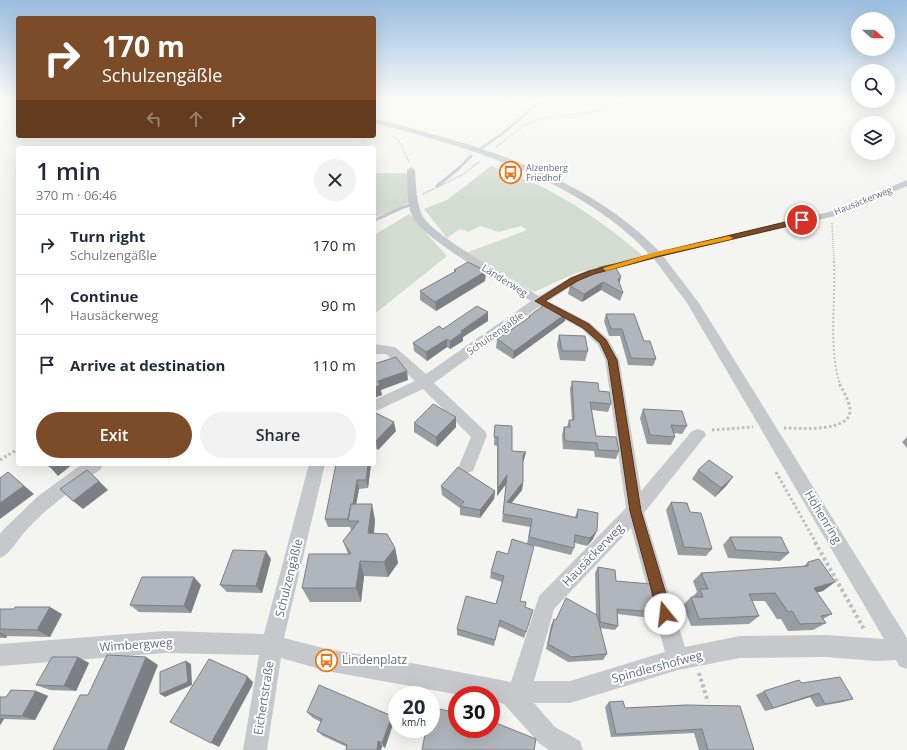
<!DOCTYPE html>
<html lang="en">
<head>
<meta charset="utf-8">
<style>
  :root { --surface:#fff; --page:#f2f2f3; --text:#1f2937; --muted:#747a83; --line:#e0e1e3; --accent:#7c4c29 }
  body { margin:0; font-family:"Open Sans",sans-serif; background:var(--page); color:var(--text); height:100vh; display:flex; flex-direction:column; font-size:15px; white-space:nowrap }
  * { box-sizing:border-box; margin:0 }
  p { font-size:13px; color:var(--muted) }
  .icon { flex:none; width:22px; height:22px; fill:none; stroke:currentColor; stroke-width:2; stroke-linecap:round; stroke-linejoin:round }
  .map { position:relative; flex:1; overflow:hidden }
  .side { position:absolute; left:16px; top:146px; width:360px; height:320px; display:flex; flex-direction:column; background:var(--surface); border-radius:4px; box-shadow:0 4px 16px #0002 }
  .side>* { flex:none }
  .top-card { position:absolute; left:16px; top:16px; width:360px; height:122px; border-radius:4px; box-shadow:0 4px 16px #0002; background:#7c4c29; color:#fff; overflow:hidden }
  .needle { width:26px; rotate:111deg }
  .buttons { position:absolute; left:851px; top:12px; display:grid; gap:8px }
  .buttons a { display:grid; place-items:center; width:44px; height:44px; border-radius:50%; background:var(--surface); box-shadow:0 4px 16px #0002; font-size:20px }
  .speed { position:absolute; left:388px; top:686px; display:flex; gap:8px; font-size:20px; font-weight:700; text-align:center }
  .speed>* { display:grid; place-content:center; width:52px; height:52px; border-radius:50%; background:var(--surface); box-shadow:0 4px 16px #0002; line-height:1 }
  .speed small { font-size:10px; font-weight:400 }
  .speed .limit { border:6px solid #d22; background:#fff; color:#111 }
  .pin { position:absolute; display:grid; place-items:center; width:34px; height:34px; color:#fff; margin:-17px; border:2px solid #fff; border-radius:50%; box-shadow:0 1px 4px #0007 }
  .me { position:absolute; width:44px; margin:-22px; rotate:344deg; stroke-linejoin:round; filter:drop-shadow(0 0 3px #0008) }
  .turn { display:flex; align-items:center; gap:14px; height:84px; padding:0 20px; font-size:18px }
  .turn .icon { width:52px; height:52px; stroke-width:2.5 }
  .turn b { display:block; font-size:28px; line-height:34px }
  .lanes { display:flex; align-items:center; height:38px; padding:0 20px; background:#0003; justify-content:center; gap:20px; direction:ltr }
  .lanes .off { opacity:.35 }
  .round { display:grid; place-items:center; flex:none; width:42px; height:42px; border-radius:21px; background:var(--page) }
  .overview { display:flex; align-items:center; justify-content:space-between; height:68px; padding:0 20px }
  h1 { font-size:24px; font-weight:600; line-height:30px }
  .cta { display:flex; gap:8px; margin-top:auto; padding:8px 20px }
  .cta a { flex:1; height:46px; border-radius:24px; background:var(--accent); color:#fff; font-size:16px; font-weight:600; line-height:46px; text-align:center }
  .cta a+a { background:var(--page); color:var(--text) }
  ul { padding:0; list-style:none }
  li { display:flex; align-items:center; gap:12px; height:60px; padding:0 20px; border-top:1px solid var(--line) }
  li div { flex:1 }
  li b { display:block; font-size:15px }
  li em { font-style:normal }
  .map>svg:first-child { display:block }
  .green { fill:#d3dcd1 }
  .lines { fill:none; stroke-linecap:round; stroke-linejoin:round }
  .stream-far1 { stroke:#c3cad1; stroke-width:2.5 }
  .stream { stroke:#c3cad1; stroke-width:3 }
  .path-far3 { stroke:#bdbec1; stroke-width:1.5; stroke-dasharray:1 1; stroke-linecap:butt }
  .path-far2 { stroke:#bdbec1; stroke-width:2; stroke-dasharray:2 2; stroke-linecap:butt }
  .path-far1 { stroke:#bdbec1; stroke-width:3; stroke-dasharray:2.5 2.5; stroke-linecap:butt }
  .path { stroke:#bdbec1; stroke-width:4; stroke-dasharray:3 3; stroke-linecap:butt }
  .service { fill:#c6c8cc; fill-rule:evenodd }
  .minor { fill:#c6c8cc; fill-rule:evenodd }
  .wall { fill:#989da2 }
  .shaded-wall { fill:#7c7f84 }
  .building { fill:#b1b6bc; stroke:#7c7f84 }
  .route { fill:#7c4c29; stroke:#51311b }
  .slow { fill:#f59e0b }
  .labels { text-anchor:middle; stroke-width:4; stroke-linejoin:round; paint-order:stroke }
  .far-poi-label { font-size:9px; fill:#626d83; stroke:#fff; text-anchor:start }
  .far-street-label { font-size:9px; fill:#626d83; stroke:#fff }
  .street-label { font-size:10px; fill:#626d83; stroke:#fff }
  .near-street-label { font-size:12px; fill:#626d83; stroke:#fff }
  .near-poi-label { font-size:12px; fill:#626d83; stroke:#fff; text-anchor:start }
</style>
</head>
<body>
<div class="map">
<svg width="907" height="750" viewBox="0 0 907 750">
  <rect width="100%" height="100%" fill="#f4f5f0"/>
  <path class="green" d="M491,166C510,174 531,181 550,191C584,209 614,231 643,256L576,273L534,292L466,253L527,230L521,226L499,232L480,226L469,232L460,229L447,238L424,209L447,200Z
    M374,173H411V202L374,218Z
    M409,214L447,256L377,312L374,311V235Z"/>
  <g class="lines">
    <path class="stream-far1" d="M480,149L502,134L544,98
      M458,169L471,156"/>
    <path class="stream" d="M437,186L459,168"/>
    <path class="path-far3" d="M393,136L399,141L409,162
      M496,147L523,126L536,120L602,110L638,98
      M423,194L462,175L480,161
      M832,223L834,262"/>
    <path class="path-far2" d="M834,261C836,298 828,349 840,384"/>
    <path class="path-far1" d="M784,428C799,428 852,433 850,409C849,400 843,391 839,383
      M712,430L753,427
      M0,460L18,449
      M776,472L816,543"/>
    <path class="path" d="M815,542L865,631
      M699,673L708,702"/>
    <path class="service" d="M415,202H417V204L403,209L374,222V219L399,207Z"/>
    <path class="minor" d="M374,119C474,143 585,175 659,251L829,212L907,180V186L835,216L663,256L699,303L907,638V669L899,666L896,660L876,661L826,657L740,658L678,670L570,703H534L555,727L580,741L583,750H549L539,743L504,704L491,701V695H460L327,671L281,658L267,750H243L259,655L165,653L0,666V644L165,631L264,634L309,464H325L284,638L327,649L422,665L511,682L539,596L626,508L605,359L598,345L582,329L540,306L434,383L485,431L487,435L473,471L467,473L461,471L459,466L471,437L423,389L374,412V400L415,381L386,354H374V344L395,347L426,374L531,301C507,286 421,238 412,216C406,202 408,185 407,170L411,167L415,170C416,184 416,202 422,215C430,234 517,282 539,296L570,278L588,270L649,254C580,180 469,147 374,123ZM654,259L687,303L884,639L826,635L740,636L685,647L644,513L706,435L704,431L698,429L692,431L641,491L619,359L608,339L590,323L548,301L578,282L596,274ZM631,528L665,652L570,681H534L554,609Z
      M82,464H103L101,469C74,489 45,508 23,534C16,542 10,554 0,558V534L3,530L37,497Z"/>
  </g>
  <path class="wall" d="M600,267L619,283L623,293L620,301L601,290L582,302L568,294L570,286Z
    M454,270L486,271L485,281L436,311L420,300V291L454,272Z
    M488,312V321L463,337V341L450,349L447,347L427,361L414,351L413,343L443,329Z
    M559,312L565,321L513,359L496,348L497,339L528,318L529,316Z
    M606,314L644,341L656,359L653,366L628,365L620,336H609L604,321Z
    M559,335L588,351L585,361L560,360L557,345Z
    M572,381L599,391L611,404L608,412L592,410L596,436L619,451L616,459L595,457L594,451L563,449L562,435L564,427H567L569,420H572L570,389Z
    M643,409L687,426L682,434L674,433L675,437L671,445L647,444L640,418Z
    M374,412L396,431L378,450L374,447Z
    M456,417V427L437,447L414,432V423Z
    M495,425L512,451L524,460L523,462V482L522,490L511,503L575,517L578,509L593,539L587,546L575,543L574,548L571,555L531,545L520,601L525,607L526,632L524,638L498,626L494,646L457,635V629L496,604L502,582L490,578L491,572L508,554L527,544L530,527L502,522L506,484L497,496V446L494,445Z
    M907,437V448L902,442Z
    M245,464H267L266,466H246Z
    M336,464H371L368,488L359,489L356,504L375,520L374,534L395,548L398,563L388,577L364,576L361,602H310L302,588L348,554L343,541L351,530L350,527H328L325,519Z
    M698,470L733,477L726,486L715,497L692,479Z
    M441,486L495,491L494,499L480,518L460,515V508L442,495Z
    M671,502L690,512L712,549L706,556L678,555L666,510Z
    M730,537L789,553L780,561L728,558L723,545Z
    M271,559L262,593L227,592L220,585Z
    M808,562L823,591L817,592L832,614L823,619L826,623L813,630L788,631L781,619H777L765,601H752L759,616L749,624L691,626L683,605L691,597H692L697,592L693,581L701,573L803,567Z
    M598,567L655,612L651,618L618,614V626L615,630L600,628L607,654L603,660L568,662L546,649L551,625L554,619L556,620L596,615L595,573Z
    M201,585L191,613L139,612L130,605Z
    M0,609L62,614L50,637L7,636L6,638H0Z
    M78,657L89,663L76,691L50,690L36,685Z
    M802,683L853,699L843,702L816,707L810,697L765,711L756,695L764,691Z
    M36,691L48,696L35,720L4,719L0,725V697H6Z
    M609,702L625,708L686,705L754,750H699L694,733L611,737L605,707Z
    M307,712L392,716L394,721L385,748L382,746L381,750H346L347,747L323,736L317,731L321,722L313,718Z"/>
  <path class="shaded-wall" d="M486,271L485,281L436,311L435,302Z
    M621,277L619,285L618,279Z
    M603,282L601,290L582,302L584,294Z
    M488,312V321L463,337V341L450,349V341L461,331Z
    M567,313L565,321L513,359L514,351Z
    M374,323L375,331V337L374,333Z
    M447,339V347L427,361L426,352Z
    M407,371L408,380L381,390L382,395L374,398V388L378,381Z
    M456,417V427L437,447L436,437Z
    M394,422L396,431L378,450L376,441Z
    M526,452L524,460L521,464L523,455Z
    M54,464H73L58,476L50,467Z
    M368,464H371L368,488L366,480Z
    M8,472L34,494L0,519V503Z
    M507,475L506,484L497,496L498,488Z
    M733,477L726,486L715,497L721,488Z
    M357,480L359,489L353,521L350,519Z
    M99,481L108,490L83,509L73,501Z
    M523,482L522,490L506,510L507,502Z
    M495,491L494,499L480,518V510Z
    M372,504L375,520L372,549L368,533Z
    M597,531L593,539L587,546L590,538Z
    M395,548L398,563L388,577L384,562Z
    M266,551L271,559L262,593L256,586Z
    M360,561L364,576L361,602L356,588Z
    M194,577L201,585L191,613L184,606Z
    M835,582L823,591L802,596L814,588Z
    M50,607L62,614L50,637L37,630Z
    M0,632L7,636L6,638L0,635Z
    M78,657L89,663L76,691L64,686Z
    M146,657L158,665L124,750H107Z
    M186,661L191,664L192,685L165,697L160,694Z
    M247,676L253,682L252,686L219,747L211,743Z
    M36,691L48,696L35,720L22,716Z
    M819,693L810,697L765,711L773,708Z
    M392,716L394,721L385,748L382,743Z
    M0,718L4,719L0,725Z
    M378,741L382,746L381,750H377Z"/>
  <path class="building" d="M468,262L486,271L435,302L420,291L456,271L454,270Z
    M614,264L621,277L618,279L623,293L603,282L584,294L570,286L600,267Z
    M547,303L560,310L556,312L567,313L514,351L497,339L530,317L529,316Z
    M477,306L488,312L461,331L463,332L450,341L447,339L426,352L413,343L439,326L443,329Z
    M606,314H634L644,341H650L656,359L631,358L622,329H611Z
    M559,335L585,336L588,351H562Z
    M396,357L407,371L378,381L380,385L374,388V364Z
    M572,381L598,383L599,391L609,392L611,404L590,402L596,436L616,437L619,451L598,450L597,443L565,441L564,427H570L569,420H574Z
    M433,404L456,417L436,437L414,423Z
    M643,409L682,411L687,426L671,425L675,437L650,435Z
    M374,412L394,422L376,441L374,439Z
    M495,425L512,426V451L526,452L523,455V482L507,502L577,518L578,509L598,513L597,531L590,538L575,535L574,548L529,537L532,519L503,514L507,475L498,488V437H494Z
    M709,460L733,477L721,488L698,470Z
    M46,464H54L50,467Z
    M336,464H368L366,480H357L353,504H351L348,519H325Z
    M458,467L495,491L480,510L460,506L464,502L441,486Z
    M87,470L99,481L73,501L60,489Z
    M8,472L24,486L0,503V478Z
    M671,502L687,503L690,512L701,513L712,549L684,547Z
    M351,504H372L368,533L387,534L395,548L384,562L360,561L356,588H302L309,554H351L343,541L359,521H348Z
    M730,537H781L789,553L736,550Z
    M512,539L534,546L520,601L526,602L525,607L533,610L526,632L500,620L495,640L457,629L466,596L496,604L504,576L491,572L497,551L508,554Z
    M233,550L266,551L256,586L220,585Z
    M819,559L835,582L814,588L832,614L821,616L826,623L800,624L792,611L788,612L775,593L749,594L759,616L699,619L691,597H703L700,589H708L701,573L808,566V562Z
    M598,567L615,570L616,581L650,584L655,612L617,609L618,626L600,622Z
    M142,577H194L184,606L130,605Z
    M566,598L597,615L607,654L571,657L548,644L554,619L556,620Z
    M15,607H50L37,630L0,629V609H14Z
    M107,655L146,657L107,750H53L80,695H88Z
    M52,657H78L64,686L36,685Z
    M209,659L247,676L246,681L211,743L170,722Z
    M186,661L188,682L160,694V672Z
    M840,677L853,699L825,704L819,693L773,708L764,691L799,680L802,683Z
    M319,685L392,716L382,743L378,741L377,750H346L347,745L317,731L322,719L307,712Z
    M11,690L36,691L22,716L0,715V697H6Z
    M623,701L625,708L686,705L740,706L754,750H708L702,729L616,734L609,702Z
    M431,707L457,713V729H491V721L536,739L534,750H422L426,729H431Z"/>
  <linearGradient id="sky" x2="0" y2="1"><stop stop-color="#99bddf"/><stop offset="0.49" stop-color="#fafaf8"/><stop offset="1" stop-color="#fafaf8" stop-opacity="0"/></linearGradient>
  <rect width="907" height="202" fill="url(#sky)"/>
  <path class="route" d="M802,218L806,220L805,222L657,257L594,274L577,281L545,301L589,324L606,340L617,360L641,511L672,614L670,619L665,621L660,619L658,614L630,511L608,360L600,343L583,328L535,301L571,278L589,271L656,253Z"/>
  <path class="slow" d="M729,236L733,238L732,239L657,256L606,271L603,268L653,253Z"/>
  <defs>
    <symbol id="bus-ring" viewBox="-11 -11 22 22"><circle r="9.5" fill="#fff" stroke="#ed7718" stroke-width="1.5"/><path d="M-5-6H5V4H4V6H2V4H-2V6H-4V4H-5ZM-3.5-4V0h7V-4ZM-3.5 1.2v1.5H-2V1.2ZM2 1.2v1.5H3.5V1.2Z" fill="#ed7718"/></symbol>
  </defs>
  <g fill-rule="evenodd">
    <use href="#bus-ring" x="498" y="160" width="25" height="25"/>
    <use href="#bus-ring" x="314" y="648" width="25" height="25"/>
  </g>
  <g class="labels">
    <g class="far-poi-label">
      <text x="526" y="171">Alzenberg<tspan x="526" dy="10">Friedhof</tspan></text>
    </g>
    <g class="far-street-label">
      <text transform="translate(863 201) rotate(-22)" y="3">Hausäckerweg</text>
    </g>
    <g class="street-label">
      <text transform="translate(505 280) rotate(32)" y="4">Länderweg</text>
      <text transform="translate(495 333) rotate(-35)" y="4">Schulzengäßle</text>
    </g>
    <g class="near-street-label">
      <text transform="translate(823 517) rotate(59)" y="4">Höhenring</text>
      <text transform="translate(593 555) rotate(-46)" y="4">Hausäckerweg</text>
      <text transform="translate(289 578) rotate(-76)" y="4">Schulzengäßle</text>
      <text transform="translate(136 645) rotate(-4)" y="4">Wimbergweg</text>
      <text transform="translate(657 667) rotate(-15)" y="4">Spindlershofweg</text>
      <text transform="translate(264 698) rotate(-81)" y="4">Eichertstraße</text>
    </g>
    <g class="near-poi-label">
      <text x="342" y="664">Lindenplatz</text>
    </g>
  </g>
</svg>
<div class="buttons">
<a><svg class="needle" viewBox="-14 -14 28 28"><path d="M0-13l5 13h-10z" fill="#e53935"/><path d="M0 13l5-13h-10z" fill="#747a83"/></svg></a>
<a><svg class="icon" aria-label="search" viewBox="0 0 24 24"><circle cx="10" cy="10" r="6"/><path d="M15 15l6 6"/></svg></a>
<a><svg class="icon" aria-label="layers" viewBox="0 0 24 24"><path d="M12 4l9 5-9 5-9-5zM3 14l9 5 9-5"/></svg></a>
</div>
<div class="speed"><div>20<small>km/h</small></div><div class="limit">30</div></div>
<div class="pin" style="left:802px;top:220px;background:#d93025"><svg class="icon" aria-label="arrive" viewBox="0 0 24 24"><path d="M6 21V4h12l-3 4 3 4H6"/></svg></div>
<svg class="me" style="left:665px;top:614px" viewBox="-20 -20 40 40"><circle r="19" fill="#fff"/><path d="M0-13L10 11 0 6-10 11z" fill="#7c4c29"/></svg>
<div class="top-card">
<div class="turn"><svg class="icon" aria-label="right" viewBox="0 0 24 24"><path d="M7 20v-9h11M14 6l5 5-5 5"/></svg><div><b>170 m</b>Schulzengäßle</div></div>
<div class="lanes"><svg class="icon off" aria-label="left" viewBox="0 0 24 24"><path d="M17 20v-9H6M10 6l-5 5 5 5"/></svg><svg class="icon off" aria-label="ahead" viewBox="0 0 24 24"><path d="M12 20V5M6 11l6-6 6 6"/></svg><svg class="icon" aria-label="right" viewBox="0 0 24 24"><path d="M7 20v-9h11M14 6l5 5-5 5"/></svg></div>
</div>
<section class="side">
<div class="overview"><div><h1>1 min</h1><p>370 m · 06:46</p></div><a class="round"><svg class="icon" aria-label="close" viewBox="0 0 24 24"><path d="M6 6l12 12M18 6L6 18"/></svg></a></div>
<ul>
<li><svg class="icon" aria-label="right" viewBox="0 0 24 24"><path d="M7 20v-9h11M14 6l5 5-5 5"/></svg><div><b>Turn right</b><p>Schulzengäßle</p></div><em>170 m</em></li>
<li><svg class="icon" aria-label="ahead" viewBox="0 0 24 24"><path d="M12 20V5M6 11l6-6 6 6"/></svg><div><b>Continue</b><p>Hausäckerweg</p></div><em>90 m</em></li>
<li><svg class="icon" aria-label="arrive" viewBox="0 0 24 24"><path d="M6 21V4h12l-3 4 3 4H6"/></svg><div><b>Arrive at destination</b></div><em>110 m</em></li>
</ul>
<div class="cta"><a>Exit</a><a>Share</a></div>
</section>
</div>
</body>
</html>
